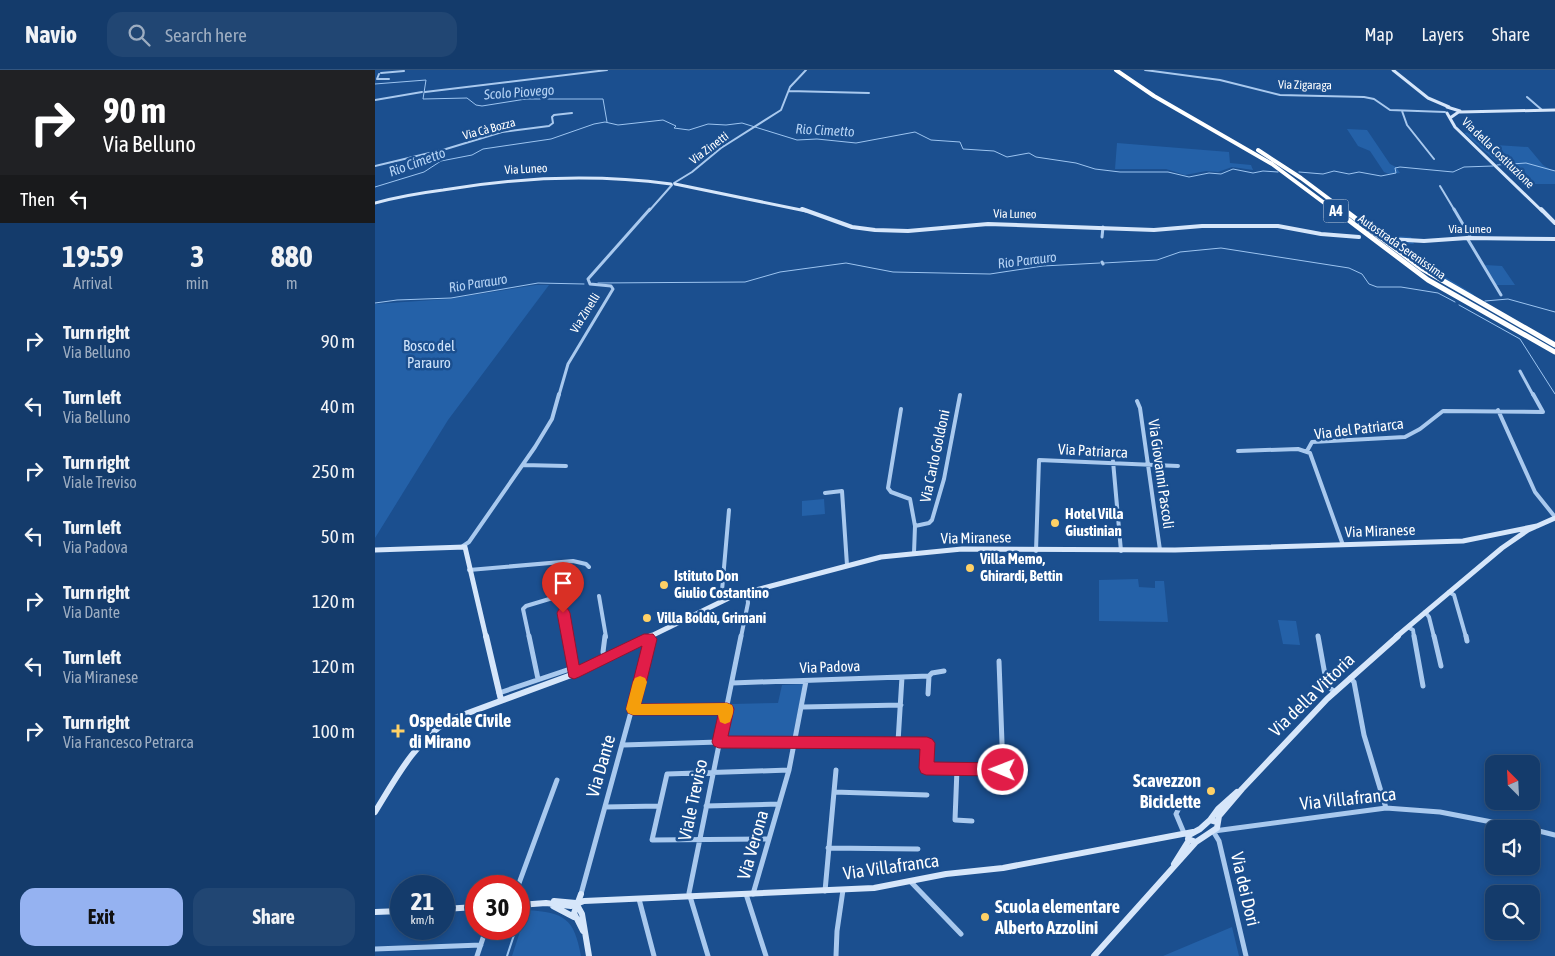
<!DOCTYPE html>
<html lang="en">
<head>
<meta charset="utf-8">
<style>
  :root { --surface:#143b6b; --page:#214673; --text:#f1f3f6; --muted:#9dadc1; --line:#33557e; --accent:#95b2f1 }
  body { margin:0; font-family:"Asap Condensed",sans-serif; background:var(--page); color:var(--text); height:100vh; display:flex; flex-direction:column; font-size:19px; white-space:nowrap }
  * { box-sizing:border-box; margin:0 }
  p { font-size:16px; color:var(--muted) }
  .icon { flex:none; width:28px; height:28px; fill:none; stroke:currentColor; stroke-width:2; stroke-linecap:round; stroke-linejoin:round }
  .map { position:relative; flex:1; overflow:hidden }
  .sheet { display:flex; flex-direction:column; background:var(--surface); width:375px }
  .sheet>* { flex:none }
  .guide { background:#202124; color:#fff; overflow:hidden }
  .needle { width:32px; rotate:336deg }
  .buttons { position:absolute; left:1110px; top:685px; display:grid; gap:10px }
  .buttons a { display:grid; place-items:center; width:55px; height:55px; border-radius:10px; background:var(--surface); box-shadow:0 2px 8px #0003,0 0 0 1px var(--line); font-size:25px }
  .speed { position:absolute; left:15px; top:805px; display:flex; gap:10px; font-size:25px; font-weight:700; text-align:center }
  .speed>* { display:grid; place-content:center; width:65px; height:65px; border-radius:50%; background:var(--surface); box-shadow:0 2px 8px #0003,0 0 0 1px var(--line); line-height:1 }
  .speed small { font-size:12px; font-weight:400 }
  .speed .limit { border:8px solid #d22; background:#fff; color:#111 }
  .pin { position:absolute; display:grid; place-items:center; width:42px; height:42px; color:#fff; margin:-51px -21px; border-radius:50% 50% 50% 0; rotate:-45deg; box-shadow:0 0 5px #0007 }
  .pin .icon { rotate:45deg }
  .me { position:absolute; width:55px; margin:-28px; rotate:271deg; stroke-linejoin:round; filter:drop-shadow(0 0 4px #0008) }
  .turn { display:flex; align-items:center; gap:18px; height:105px; padding:0 20px; font-size:22px }
  .turn .icon { width:65px; height:65px; stroke-width:2.5 }
  .turn b { display:block; font-size:35px; line-height:42px }
  .then { display:flex; align-items:center; height:48px; padding:0 20px; background:#0003; gap:10px; font-size:19px }
  .eta { display:flex; justify-content:space-evenly; align-items:center; height:85px; text-align:center }
  .eta b { font-size:30px; font-weight:700; line-height:35px }
  .button { display:flex; gap:10px; margin-top:auto; padding:10px 20px }
  .button a { flex:1; height:58px; border-radius:15px; background:var(--accent); color:#111; font-size:20px; font-weight:700; line-height:58px; text-align:center }
  .button a+a { background:var(--page); color:var(--text) }
  ul { padding:0; list-style:none }
  li { display:flex; align-items:center; gap:15px; height:65px; padding:0 20px }
  li div { flex:1 }
  li b { display:block; font-size:19px }
  li em { font-style:normal }
  header { display:flex; align-items:center; gap:30px; box-sizing:border-box; height:70px; padding:0 25px; background:var(--surface); border-bottom:1px solid var(--line) }
  header strong { font-size:24px }
  nav { display:flex; gap:28px; margin-inline-start:auto; font-size:18px }
  .search { width:350px; height:45px; background:var(--page); display:flex; align-items:center; gap:12px; box-sizing:border-box; padding:0 18px; border-radius:15px; color:var(--muted); font-size:19px }
  main { display:flex; flex:1; min-height:0 }
  .map>svg:first-child { display:block }
  .green { fill:#2461a8 }
  .lines { fill:none; stroke-linecap:round; stroke-linejoin:round }
  .stream-far1 { stroke:#9cc4f0; stroke-width:1 }
  .stream { stroke:#9cc4f0; stroke-width:2 }
  .street-far3 { stroke:#a9c9ee; stroke-width:2 }
  .street-far2 { stroke:#a9c9ee; stroke-width:3 }
  .street-far1 { stroke:#a9c9ee; stroke-width:4 }
  .street { stroke:#a9c9ee; stroke-width:5 }
  .secondary-far3 { stroke:#d6e6fa; stroke-width:3 }
  .secondary-far2 { stroke:#d6e6fa; stroke-width:4 }
  .secondary-far1 { stroke:#d6e6fa; stroke-width:5 }
  .secondary { stroke:#d6e6fa; stroke-width:6 }
  .highway-far1 { stroke:#fff; stroke-width:4 }
  .highway { stroke:#fff; stroke-width:5 }
  .route { fill:#e11d48; stroke:#92132f }
  .slow { fill:#f59e0b }
  .poi-dot { fill:#ffd166; stroke:#1b4f8f; stroke-width:2 }
  .labels { text-anchor:middle; stroke-width:5; stroke-linejoin:round; paint-order:stroke }
  .far-street-label { font-size:12px; fill:#fff; stroke:#1b4f8f }
  .far-water-label { font-size:14px; font-style:italic; fill:#b5d3f5; stroke:#1b4f8f }
  .shield { fill:#1b4f8f; stroke:#bbcadd; stroke-width:1 }
  .shield-label { font-size:14px; font-weight:bold; fill:#fff }
  .park-label { font-size:15px; fill:#cfe3fa; stroke:#1b4f8f }
  .street-label { font-size:15px; fill:#fff; stroke:#1b4f8f }
  .poi-label { font-size:15px; font-weight:bold; fill:#fff; stroke:#1b4f8f; text-anchor:start }
  .near-street-label { font-size:18px; fill:#fff; stroke:#1b4f8f }
  .near-poi-label { font-size:18px; font-weight:bold; fill:#fff; stroke:#1b4f8f; text-anchor:start }
</style>
</head>
<body>
<header>
<strong>Navio</strong>
<div class="search"><svg class="icon" aria-label="search" viewBox="0 0 24 24"><circle cx="10" cy="10" r="6"/><path d="M15 15l6 6"/></svg>Search here</div>
<nav><a>Map</a><a>Layers</a><a>Share</a></nav>
</header>
<main>
<section class="sheet">
<div class="guide">
<div class="turn"><svg class="icon" aria-label="right" viewBox="0 0 24 24"><path d="M7 20v-9h11M14 6l5 5-5 5"/></svg><div><b>90 m</b>Via Belluno</div></div>
<div class="then">Then<svg class="icon" aria-label="left" viewBox="0 0 24 24"><path d="M17 20v-9H6M10 6l-5 5 5 5"/></svg></div>
</div>
<div class="eta">
<div><b>19:59</b><p>Arrival</p></div>
<div><b>3</b><p>min</p></div>
<div><b>880</b><p>m</p></div>
</div>
<ul>
<li><svg class="icon" aria-label="right" viewBox="0 0 24 24"><path d="M7 20v-9h11M14 6l5 5-5 5"/></svg><div><b>Turn right</b><p>Via Belluno</p></div><em>90 m</em></li>
<li><svg class="icon" aria-label="left" viewBox="0 0 24 24"><path d="M17 20v-9H6M10 6l-5 5 5 5"/></svg><div><b>Turn left</b><p>Via Belluno</p></div><em>40 m</em></li>
<li><svg class="icon" aria-label="right" viewBox="0 0 24 24"><path d="M7 20v-9h11M14 6l5 5-5 5"/></svg><div><b>Turn right</b><p>Viale Treviso</p></div><em>250 m</em></li>
<li><svg class="icon" aria-label="left" viewBox="0 0 24 24"><path d="M17 20v-9H6M10 6l-5 5 5 5"/></svg><div><b>Turn left</b><p>Via Padova</p></div><em>50 m</em></li>
<li><svg class="icon" aria-label="right" viewBox="0 0 24 24"><path d="M7 20v-9h11M14 6l5 5-5 5"/></svg><div><b>Turn right</b><p>Via Dante</p></div><em>120 m</em></li>
<li><svg class="icon" aria-label="left" viewBox="0 0 24 24"><path d="M17 20v-9H6M10 6l-5 5 5 5"/></svg><div><b>Turn left</b><p>Via Miranese</p></div><em>120 m</em></li>
<li><svg class="icon" aria-label="right" viewBox="0 0 24 24"><path d="M7 20v-9h11M14 6l5 5-5 5"/></svg><div><b>Turn right</b><p>Via Francesco Petrarca</p></div><em>100 m</em></li>
</ul>
<div class="button"><a>Exit</a><a>Share</a></div>
</section>
<div class="map">
<svg width="1180" height="886" viewBox="0 0 1180 886">
  <rect width="100%" height="100%" fill="#1b4f8f"/>
  <path class="green" d="M972,59L992,60L1015,94L1021,97L1025,103L1014,104L1009,102L995,81L983,76Z
    M1099,61C1104,71 1106,78 1118,78L1117,75H1121L1153,77L1168,95L1180,102V114H1153L1142,109L1089,63Z
    M742,73L854,82L855,93L876,95L878,100L857,97L843,102L831,101L810,105L791,99H740Z
    M1003,165L1036,167L1039,174H1030L1025,177L1046,192L1098,224L1101,229L1046,195Z
    M1110,195L1127,196L1140,215H1121Z
    M161,215H174L73,350L0,468V234L73,229Z
    M449,429L450,444L427,446V431Z
    M763,509L764,517L780,518V511H789L793,552L724,551V510Z
    M903,550L921,551L925,575L908,574Z
    M428,614L418,667L371,666L370,668L349,669L357,634L403,633L407,615Z
    M152,840C190,843 199,848 206,886H137Z
    M857,857L864,886H788Z"/>
  <g class="lines">
    <path class="stream-far1" d="M0,14L51,10L48,29L92,28L101,35L107,36L151,29H228L232,52
      M1122,95L1151,93L1180,101
      M924,102L948,104L959,101L974,104L984,102L1006,106L1021,103L1020,98L1025,97L1078,102L1089,97L1118,96
      M0,117L49,102L66,91L97,85L108,79L176,69L219,54L230,52L243,55L288,50L301,56L299,58L314,60L333,54L351,55L367,53L422,70L442,69L481,73L540,62L556,70L585,72L588,79L619,81L632,87L654,83L661,87L701,93L720,99L745,102H793L814,107L834,103L846,104L858,99L878,103L888,101L903,102
      M729,193L782,190L805,182L846,178L974,198L987,204L994,214L1002,217H1026L1063,223L1080,232
      M223,213L370,212L405,202L471,193L518,202L615,204L668,196L725,193
      M1110,231L1133,229L1180,242
      M0,233L22,230L76,228L163,213L209,214
      M1084,235L1145,269L1180,324"/>
    <path class="stream" d="M144,851L147,841
      M132,886L141,859"/>
    <path class="street-far3" d="M770,0L845,10L905,25L989,27L999,29L1015,40L1070,42
      M6,3L29,1
      M4,4L2,9H14
      M414,21L494,23
      M50,22L232,0
      M1152,27L1167,40
      M0,30L47,22
      M1027,41L1032,55L1059,89
      M0,96L71,79L127,62L174,56L178,53L177,47L179,45L197,43
      M299,113L317,102L346,78L406,40L415,17L431,0
      M1065,116L1080,141
      M274,141L297,115"/>
    <path class="street-far2" d="M1079,139L1096,168
      M727,167L728,157
      M1092,168L1126,225
      M727,192L728,194
      M1145,301L1158,325
      M184,325L193,294L238,219L236,216L215,214L213,209L275,139"/>
    <path class="street-far1" d="M762,331L765,338L785,480
      M526,339L513,418L516,422L535,429L540,456L539,483
      M1123,340L1160,422L1180,447
      M863,381L923,379L935,383L968,475
      M932,381L937,372L1030,367L1045,359L1068,341L1168,342L1158,324
      M738,391L746,481
      M148,395L191,396
      M450,423L467,421L472,495
      M540,456L554,453L557,450L569,409L585,325
      M88,476L94,472L160,377L177,349L184,324
      M661,481L664,390L803,396
      M94,500L198,491L211,494L214,497
      M1074,522L1079,525L1091,567
      M224,526L231,567
      M346,532L354,440
      M1050,542L1054,547L1059,567
      M1033,557L1038,560L1039,567
      M154,567L148,539L151,536L181,527L186,528L193,567
      M366,567L373,533L372,522"/>
    <path class="street" d="M154,566L163,609
      M193,566L199,604
      M943,566L952,616L960,622
      M1039,566L1048,616
      M1059,566L1066,596
      M1091,566L1092,571
      M230,589L228,582L230,566
      M554,606L557,603L569,601
      M975,608L979,612L989,665L1011,738
      M357,613L554,606L553,624
      M124,623L198,598
      M428,637L526,635
      M258,639H352
      M523,672L552,673L551,698L628,700L624,591
      M248,675L344,672H523L527,607
      M582,699L580,750L597,751
      M459,722L552,725
      M807,732L801,744L809,763
      M331,736L404,734
      M230,737L284,736
      M1156,759L1180,765
      M838,761L844,771L871,886
      M839,761L1011,738L1065,742L1153,759
      M394,769L277,770L292,704L414,700
      M453,778L543,779
      M535,811L586,864
      M143,816L182,710
      M450,821L461,700
      M206,824L276,569L274,567
      M371,824L391,886
      M378,824L414,700L431,611
      M264,829L279,886
      M0,879L106,875
      M102,886L111,859
      M333,886L314,823L366,566
      M461,886L462,861L468,820"/>
    <path class="secondary-far3" d="M1018,0L1053,28L1074,37
      M1072,37L1085,41L1075,48
      M1085,42L1180,40
      M1072,43L1080,57L1167,141
      M300,114L431,141
      M0,133C22,127 45,123 68,120C144,107 219,104 296,114"/>
    <path class="secondary-far2" d="M427,139L477,157L500,160L533,161L613,154L779,160L827,156H903L946,164L984,167
      M1166,139L1180,153
      M1013,169L1049,171L1092,168L1180,169"/>
    <path class="secondary-far1" d="M0,480L90,477L111,567
      M274,567L358,526L506,487L587,479L800,480L1088,471L1162,456
      M1021,567L1127,478L1153,460L1180,448"/>
    <path class="secondary" d="M111,566L126,630
      M0,742C21,708 39,673 74,650L199,604L276,566
      M835,750L843,739L862,722
      M842,752L835,750L825,759L814,765L813,769L821,772L842,758L844,746L867,719L952,629L1023,566
      M799,794L814,770
      M206,824L199,843L208,861
      M179,831L201,833
      M201,833L207,844L214,886
      M144,835L171,833L196,836L209,831L499,818L571,804L628,798L818,762
      M178,836L199,847
      M69,839L101,837
      M0,842L26,841
      M719,886L821,772"/>
    <path class="highway-far1" d="M741,0L779,26L897,94L960,141
      M883,80L926,108L970,141"/>
    <path class="highway" d="M959,139L1053,210L1180,282
      M968,139L1046,198L1180,275"/>
  </g>
  <path class="route" d="M188,538L193,539L195,543L204,595L269,564H278L282,569L266,634L352,633L357,635L359,639L353,666L552,667L557,669L560,673L559,692L628,693L633,695L635,700L633,704L628,706L551,705L546,703L544,698L545,679L344,678L339,676L337,672L343,645H258L253,643L251,639L267,576L204,607L199,609L194,607L182,543L184,539Z"/>
  <path class="slow" d="M265,606L270,608L272,612L266,634L352,633L357,635C360,641 357,646 355,652L350,654L345,652L343,645H258L253,643L251,639L258,612L260,608Z"/>
  <g class="poi-dot">
    <circle cx="680" cy="453" r="5"/>
    <circle cx="595" cy="498" r="5"/>
    <circle cx="289" cy="515" r="5"/>
    <circle cx="272" cy="548" r="5"/>
    <path d="M20.5 653.5h5v5h5v5h-5v5h-5v-5h-5v-5h5z"/>
    <circle cx="836" cy="721" r="5"/>
    <circle cx="610" cy="847" r="5"/>
  </g>
  <g class="labels">
    <g class="far-street-label">
      <text transform="translate(930 15) rotate(1)" y="4">Via Zigaraga</text>
      <text transform="translate(114 59) rotate(-15)" y="4">Via Cà Bozza</text>
      <text transform="translate(334 78) rotate(-37)" y="4">Via Zinetti</text>
      <text transform="translate(1123 83) rotate(44)" y="4">Via della Costituzione</text>
      <text transform="translate(151 99) rotate(-3)" y="4">Via Luneo</text>
      <text transform="translate(640 144) rotate(1)" y="4">Via Luneo</text>
      <text x="1095" y="163">Via Luneo</text>
      <text transform="translate(1027 177) rotate(35)" y="4">Autostrada Serenissima</text>
      <text transform="translate(210 243) rotate(-58)" y="4">Via Zinelli</text>
    </g>
    <g class="far-water-label">
      <text transform="translate(144 22) rotate(-4)" y="5">Scolo Piovego</text>
      <text transform="translate(450 60) rotate(3)" y="5">Rio Cimetto</text>
      <text transform="translate(42 92) rotate(-20)" y="5">Rio Cimetto</text>
      <text transform="translate(652 190) rotate(-7)" y="5">Rio Parauro</text>
      <text transform="translate(103 213) rotate(-9)" y="5">Rio Parauro</text>
    </g>
    <rect class="shield" x="948.5" y="129.5" width="25" height="23" rx="4"/>
    <g class="shield-label">
      <text x="961" y="146">A4</text>
    </g>
    <g class="park-label">
      <text x="54" y="281">Bosco del<tspan x="54" dy="17">Parauro</tspan></text>
    </g>
    <g class="street-label">
      <text transform="translate(984 359) rotate(-7)" y="5">Via del Patriarca</text>
      <text transform="translate(718 381) rotate(3)" y="5">Via Patriarca</text>
      <text transform="translate(560 386) rotate(-78)" y="5">Via Carlo Goldoni</text>
      <text transform="translate(786 404) rotate(82)" y="5">Via Giovanni Pascoli</text>
      <text transform="translate(1005 461) rotate(-2)" y="5">Via Miranese</text>
      <text transform="translate(601 468) rotate(-1)" y="5">Via Miranese</text>
      <text transform="translate(455 597) rotate(-2)" y="5">Via Padova</text>
    </g>
    <g class="poi-label">
      <text x="690" y="449">Hotel Villa<tspan x="690" dy="17">Giustinian</tspan></text>
      <text x="605" y="494">Villa Memo,<tspan x="605" dy="17">Ghirardi, Bettin</tspan></text>
      <text x="299" y="511">Istituto Don<tspan x="299" dy="17">Giulio Costantino</tspan></text>
      <text x="282" y="553">Villa Boldù, Grimani</text>
    </g>
    <g class="near-street-label">
      <text transform="translate(937 625) rotate(-44)" y="6">Via della Vittoria</text>
      <text transform="translate(226 696) rotate(-74)" y="6">Via Dante</text>
      <text transform="translate(973 729) rotate(-6)" y="6">Via Villafranca</text>
      <text transform="translate(318 730) rotate(-78)" y="6">Viale Treviso</text>
      <text transform="translate(378 775) rotate(-74)" y="6">Via Verona</text>
      <text transform="translate(516 797) rotate(-8)" y="6">Via Villafranca</text>
      <text transform="translate(870 819) rotate(77)" y="6">Via dei Dori</text>
    </g>
    <g class="near-poi-label">
      <text x="34" y="657">Ospedale Civile<tspan x="34" dy="21">di Mirano</tspan></text>
      <text x="826" y="717" text-anchor="end">Scavezzon<tspan x="826" dy="21">Biciclette</tspan></text>
      <text x="620" y="843">Scuola elementare<tspan x="620" dy="21">Alberto Azzolini</tspan></text>
    </g>
  </g>
</svg>
<div class="buttons">
<a><svg class="needle" viewBox="-14 -14 28 28"><path d="M0-13l5 13h-10z" fill="#e53935"/><path d="M0 13l5-13h-10z" fill="#9dadc1"/></svg></a>
<a><svg class="icon" aria-label="sound" viewBox="0 0 24 24"><path d="M4 9h4l5-4v14l-5-4H4zM17 9q2 3 0 6"/></svg></a>
<a><svg class="icon" aria-label="search" viewBox="0 0 24 24"><circle cx="10" cy="10" r="6"/><path d="M15 15l6 6"/></svg></a>
</div>
<div class="speed"><div>21<small>km/h</small></div><div class="limit">30</div></div>
<div class="pin" style="left:188px;top:543px;background:#d93025"><svg class="icon" aria-label="arrive" viewBox="0 0 24 24"><path d="M6 21V4h12l-3 4 3 4H6"/></svg></div>
<svg class="me" style="left:628px;top:700px" viewBox="-20 -20 40 40"><circle r="17" fill="#e11d48" stroke="#fff" stroke-width="3"/><path d="M0-11L8 9 0 5-8 9z" fill="#fff"/></svg>
</div>
</main>
</body>
</html>
